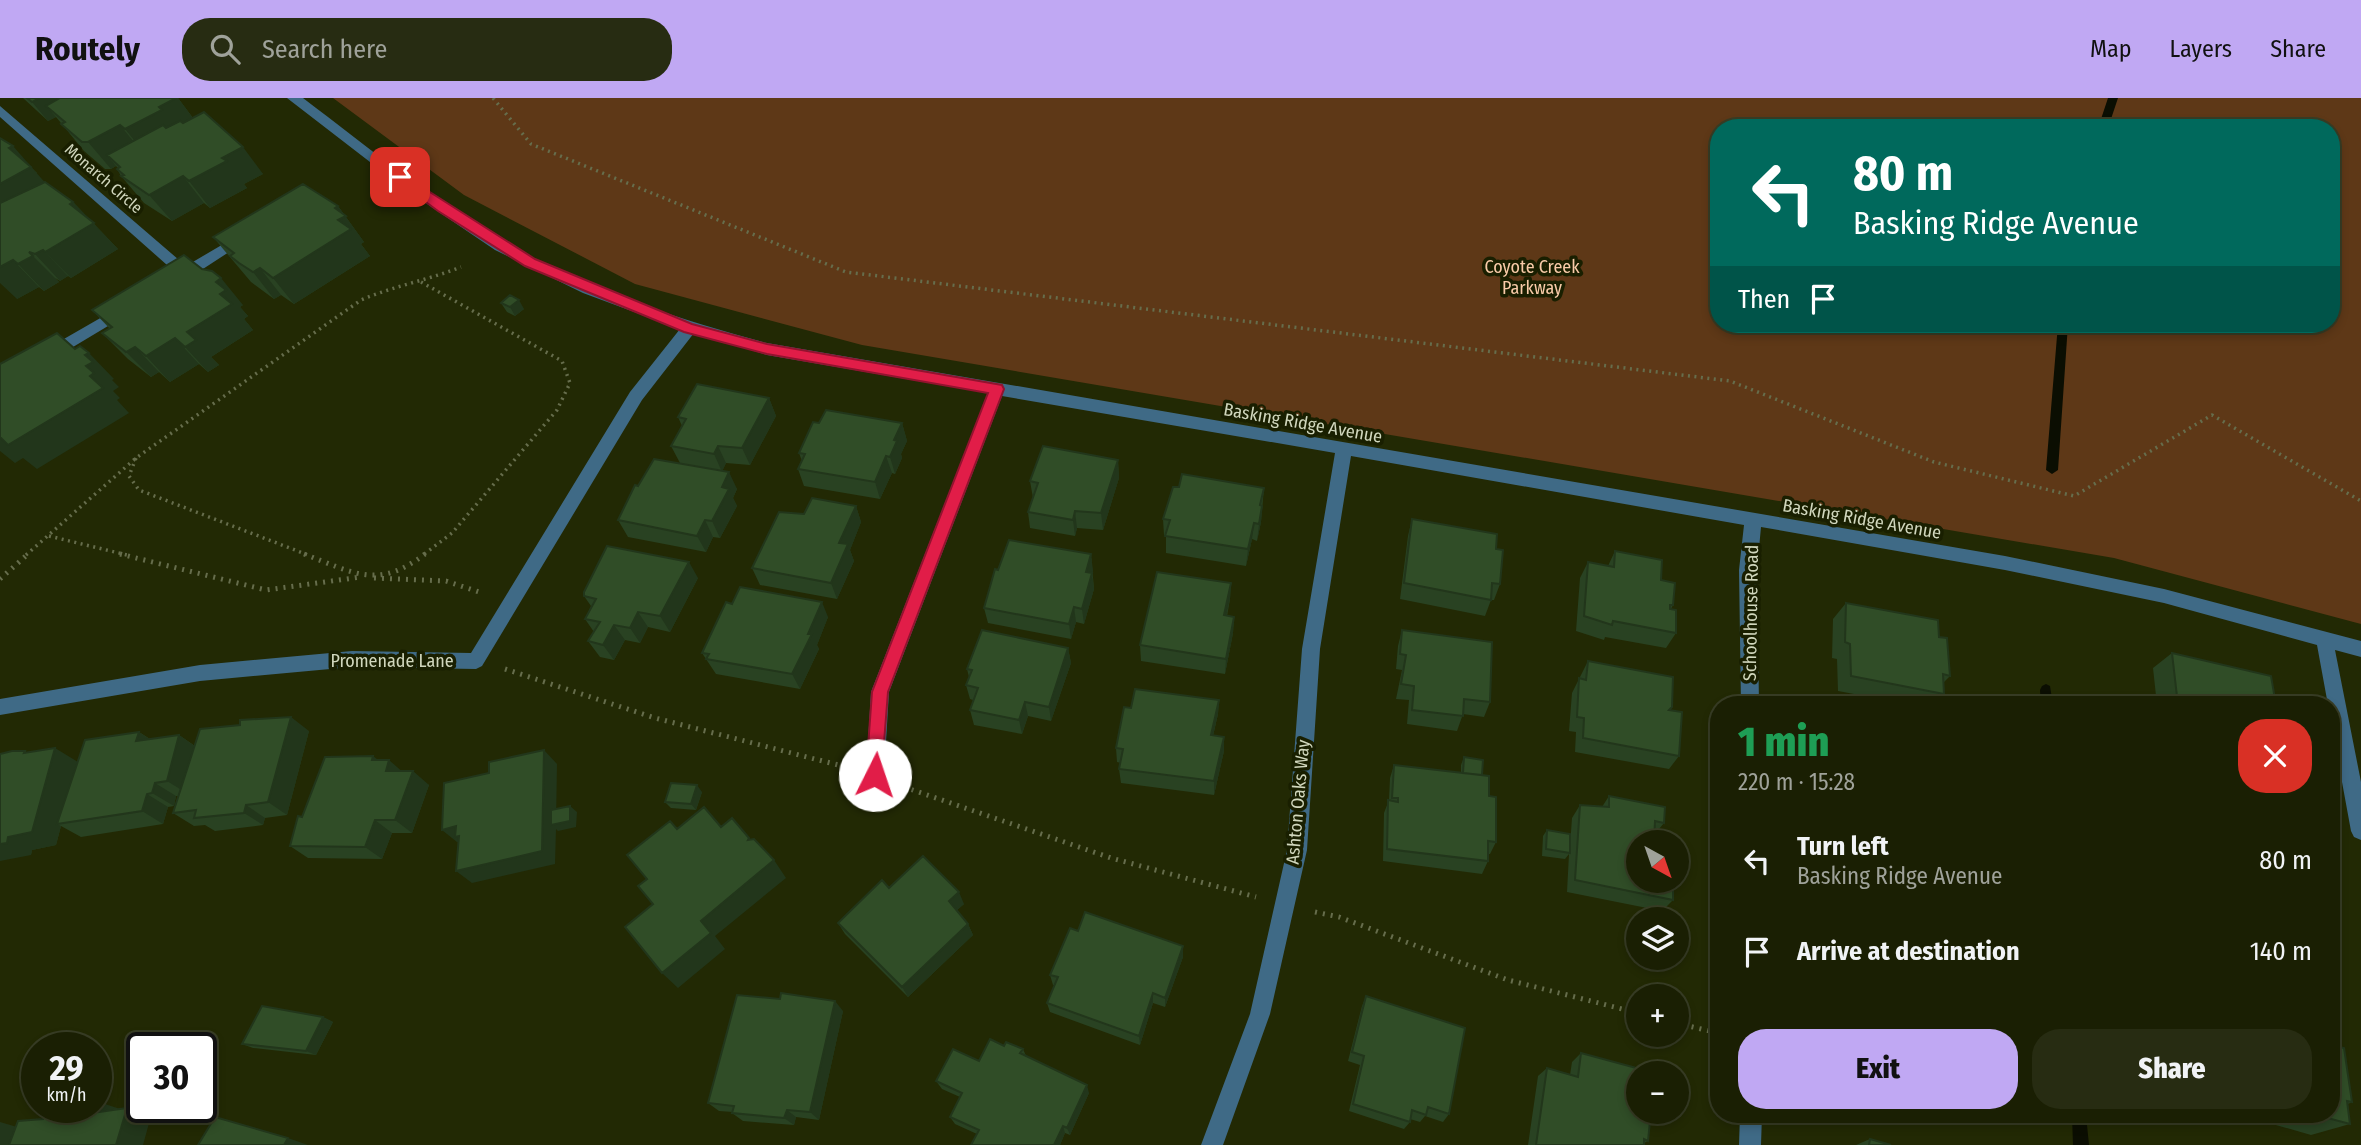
<!DOCTYPE html>
<html lang="en">
<head>
<meta charset="utf-8">
<style>
  :root { --surface:#1a1f03; --page:#272c12; --text:#f1f3f6; --muted:#9fa29a; --line:#383d25; --accent:#c0a8f3 }
  body { margin:0; font-family:"Fira Sans Condensed",sans-serif; background:var(--page); color:var(--text); height:100vh; display:flex; flex-direction:column; font-size:26px; white-space:nowrap }
  * { box-sizing:border-box; margin:0 }
  p { font-size:23px; color:var(--muted) }
  .icon { flex:none; width:38px; height:38px; fill:none; stroke:currentColor; stroke-width:2; stroke-linecap:round; stroke-linejoin:round }
  .map { position:relative; flex:1; overflow:hidden }
  .side { position:absolute; left:1710px; top:598px; width:630px; height:427px; display:flex; flex-direction:column; background:var(--surface); border-radius:28px; box-shadow:0 4px 10px #0003,0 0 0 2px var(--line) }
  .side>* { flex:none }
  .hud { position:absolute; left:1710px; top:21px; width:630px; height:214px; border-radius:28px; box-shadow:0 4px 10px #0003,0 0 0 2px var(--line); background:#00695c; color:#fff; overflow:hidden }
  .needle { width:46px; rotate:140deg }
  .controls { position:absolute; left:1626px; top:732px; display:grid; gap:14px }
  .controls a { display:grid; place-items:center; width:63px; height:63px; border-radius:50%; background:var(--surface); box-shadow:0 4px 10px #0003,0 0 0 2px var(--line); font-size:35px }
  .speed { position:absolute; left:21px; top:934px; display:flex; gap:14px; font-size:35px; font-weight:700; text-align:center }
  .speed>* { display:grid; place-content:center; width:91px; height:91px; border-radius:50%; background:var(--surface); box-shadow:0 4px 10px #0003,0 0 0 2px var(--line); line-height:1 }
  .speed small { font-size:18px; font-weight:400 }
  .speed .limit { border:4px solid #111; border-radius:10px; background:#fff; color:#111 }
  .pin { position:absolute; display:grid; place-items:center; width:60px; height:60px; color:#fff; margin:-30px; border-radius:14px; box-shadow:0 4px 10px #0006 }
  .me { position:absolute; width:77px; margin:-38px; rotate:4deg; stroke-linejoin:round; filter:drop-shadow(0 0 5px #0008) }
  .turn { display:flex; align-items:center; gap:24px; height:147px; padding:0 28px; font-size:32px }
  .turn .icon { width:91px; height:91px; stroke-width:2.5 }
  .turn b { display:block; font-size:49px; line-height:60px }
  .then { display:flex; align-items:center; height:66px; padding:0 28px; background:#0003; gap:14px; font-size:26px }
  .round { display:grid; place-items:center; flex:none; width:74px; height:74px; border-radius:28px; background:var(--page) }
  .summary { display:flex; align-items:center; justify-content:space-between; height:119px; padding:0 28px }
  h1 { font-size:42px; font-weight:800; line-height:52px; color:#1e9e55 }
  .cta { display:flex; gap:14px; margin-top:auto; padding:14px 28px }
  .cta a { flex:1; height:80px; border-radius:28px; background:var(--accent); color:#111; font-size:28px; font-weight:800; line-height:80px; text-align:center }
  .cta a+a { background:var(--page); color:var(--text) }
  ul { padding:0; list-style:none }
  li { display:flex; align-items:center; gap:21px; height:91px; padding:0 28px }
  li div { flex:1 }
  li b { display:block; font-size:26px }
  li em { font-style:normal }
  header { display:flex; align-items:center; gap:42px; box-sizing:border-box; height:98px; padding:0 35px; background:var(--accent); color:#111 }
  header strong { font-size:33px }
  nav { display:flex; gap:38px; margin-inline-start:auto; font-size:24px }
  .search { width:490px; height:63px; background:var(--page); display:flex; align-items:center; gap:18px; box-sizing:border-box; padding:0 24px; border-radius:28px; color:var(--muted); font-size:26px }
  .map>svg:first-child { display:block }
  .green { fill:#5e3817; fill-rule:evenodd }
  .lines { fill:none; stroke-linecap:round; stroke-linejoin:round }
  .stream { fill:#0b0e02; fill-rule:evenodd }
  .path-far1 { stroke:#666d4c; stroke-width:3.5; stroke-dasharray:2 4.5; stroke-linecap:butt }
  .path { stroke:#666d4c; stroke-width:5; stroke-dasharray:2 6; stroke-linecap:butt }
  .minor { fill:#3f6a86; fill-rule:evenodd }
  .wall { fill:#294222 }
  .shaded-wall { fill:#22361b }
  .building { fill:#304d27; stroke:#22361b; stroke-width:2 }
  .route { fill:#e11d48; stroke:#92132f; stroke-width:2 }
  .labels { text-anchor:middle; stroke-width:7; stroke-linejoin:round; paint-order:stroke }
  .far-street-label { font-size:16px; fill:#d1d7bd; stroke:#191f00 }
  .park-label { font-size:18px; fill:#f9cba8; stroke:#191f00 }
  .street-label { font-size:18px; fill:#d1d7bd; stroke:#191f00 }
</style>
</head>
<body>
<header>
<strong>Routely</strong>
<div class="search"><svg class="icon" aria-label="search" viewBox="0 0 24 24"><circle cx="10" cy="10" r="6"/><path d="M15 15l6 6"/></svg>Search here</div>
<nav><a>Map</a><a>Layers</a><a>Share</a></nav>
</header>
<div class="map">
<svg width="2361" height="1047" viewBox="0 0 2361 1047">
  <rect width="100%" height="100%" fill="#222904"/>
  <path class="green" d="M333,0H2361V526L2114,460L862,247L635,186L464,97ZM1718,30H2331V226H1718Z"/>
  <g class="lines">
    <path class="stream" d="M2108,0H2118L2108,30H2098Z
      M2058,226H2068L2058,372L2052,376L2046,372Z
      M2046,586L2050,588L2053,607H2041L2040,592L2042,588Z
      M2072,1017H2086L2089,1047H2073Z"/>
    <path class="path-far1" d="M493,0L531,46L846,174L1730,283L1934,364L2074,398L2212,317L2361,403
      M421,184L562,263L570,285L557,312L452,435L423,457
      M136,360L129,378L139,392L308,457
      M49,438L127,457
      M26,457L136,360L361,202C394,188 428,182 461,169"/>
    <path class="path" d="M120,456L266,492L361,479
      M304,456C354,475 378,492 425,456
      M374,480L446,483L482,495
      M0,481L28,456
      M505,571L655,620L846,669
      M904,689L1111,760L1256,799
      M1315,814L1339,819L1508,882L1638,915
      M1676,925L1718,935"/>
    <path class="minor" d="M287,0H303C369,50 433,103 505,145C586,191 677,221 767,245L2005,458L2164,491L2361,543V559L2335,552L2361,684V742L2354,739L2351,733L2331,624V607H2328L2317,547L2164,505L2005,472L1761,429L1757,472L1759,607H1741L1739,472L1744,427L1351,358L1320,551L1307,752L1270,916L1223,1047H1201L1250,916L1287,752L1302,551L1335,355L1002,298L889,594L884,677L882,683L875,686L868,683L866,677L871,594L988,295L767,257L694,235L642,302L482,568L476,571L352,569L200,583L0,617V601L200,567L352,553L471,555L630,294L680,231L583,195L495,152L405,91Z
      M0,8L186,168L237,138L242,136L249,141L186,182H176V175L0,19Z
      M123,207L128,208V216L53,261H43L40,257L43,253Z
      M1740,1017H1762L1761,1047H1739Z"/>
  </g>
  <path class="wall" d="M23,0H178L193,20L263,76L244,86L247,90L210,110L204,105L172,123L144,105L121,78L117,71L118,70L116,68L111,71H105L84,53L56,19L48,23Z
    M0,40L37,75L36,76L44,84L73,104L118,151L71,180L68,178L60,183L55,180L59,184L44,193L39,189L17,201Z
    M338,108L364,144L361,146L370,158L294,206L281,197L274,201L251,184L213,139Z
    M501,205L524,211L515,218L507,214Z
    M243,207L240,209L248,218L244,221L253,232L211,259L219,267L208,274L199,266L170,284L159,274L151,279L128,261L102,235L110,231L92,212Z
    M769,300L776,318L750,367L726,365L722,373L737,391L733,400L737,408L720,440L713,439L706,454L628,439L618,422L638,388L680,365L671,348L682,328L678,319Z
    M819,325H902L907,343L901,356L902,360L895,376L892,375L880,401L804,388L798,371L802,363L799,355Z
    M1118,362L1119,380L1103,432L1077,430L1075,438L1030,430L1028,414L1033,400L1030,383Z
    M1179,389L1264,390L1261,424L1257,443L1252,441L1246,468L1166,455V438L1164,437L1163,421Z
    M856,408L861,424L850,452L854,463L837,501L760,487L752,470L804,416Z
    M1412,421L1496,451L1500,486L1494,502H1491L1485,518L1400,501L1408,438Z
    M1615,453L1661,482L1673,507L1671,511L1676,535L1666,550L1605,539L1604,542L1576,533L1580,480L1588,464L1608,468Z
    M1091,456L1094,491L1084,526L1076,524L1071,541L988,525L984,510L998,472Z
    M698,480L670,534L648,529L640,545L625,542L614,562L600,559L588,543L594,534L585,521L591,508L584,498Z
    M1231,485L1230,501L1227,518L1234,519L1233,535L1225,576L1141,563L1140,547Z
    M1846,505L1939,539L1950,578L1943,585L1944,596L1932,607H1913L1838,593L1837,561L1832,560L1833,521Z
    M732,506L828,519L817,547L819,551L800,591L716,576L702,555Z
    M1402,532L1490,604L1484,619L1463,616L1457,633L1407,626L1409,602L1396,601L1402,572L1396,571L1398,548Z
    M1068,550L1071,565L1051,623L1028,618L1022,636L974,627L970,612L973,602L970,601L966,587L969,579L967,571Z
    M2172,555L2276,607H2157L2153,570Z
    M1588,563L1670,612L1679,658L1669,671L1575,654L1576,634L1569,633L1572,595Z
    M1219,602L1218,616L1213,638L1224,639V653L1214,697L1121,685L1119,671L1121,665L1117,664L1116,650L1131,610Z
    M309,633L287,717L265,720L263,727L215,733L205,727L194,728L173,715L178,698H176L174,708L168,709L163,726L81,739L61,728L56,747L32,752L31,757L29,655L77,664L139,634L150,641L179,637L195,648Z
    M1464,659L1482,677L1489,698L1496,744L1490,756H1488V763L1482,776L1383,763L1384,715L1389,702L1390,680L1394,667L1461,675V667Z
    M378,662L429,687L412,735H392L382,761L308,760L290,748Z
    M702,694L696,712L671,710L665,704Z
    M1609,698L1664,725L1654,737L1638,744L1673,802L1662,813L1567,794L1569,756L1565,761L1542,758L1543,738L1547,732L1570,748L1572,720L1580,707L1602,709Z
    M889,790L964,806L957,812L968,826L973,837L908,899L845,836L838,825Z
    M1078,833L1183,848V859L1165,909L1153,905L1140,947L1050,914L1047,905L1055,887H1053L1050,877Z
    M1366,898L1449,1016L1443,1024L1425,1018L1420,1024L1410,1021V1024L1404,1031L1349,1013L1360,967L1348,963L1362,908Z
    M843,913L819,1022L796,1019L794,1027L743,1023L732,1015L733,1014L719,1013L708,1005Z
    M323,919L333,924L316,957L253,950L242,946Z
    M1004,948L1023,951L1026,958L1089,995L1070,1037L1065,1035L1060,1047H971L977,1036L955,1026L950,1019L960,999L942,991L936,983L979,963Z
    M2336,948L2352,1004L2348,1006L2350,1026L2311,1037L2241,1017H2331Z
    M1581,955L1636,1002L1648,1043L1644,1045V1047H1528L1538,978L1547,970L1570,977L1572,964Z
    M1870,1041L1891,1047H1856Z"/>
  <path class="shaded-wall" d="M39,0H80L46,8L56,19L48,23L32,4Z
    M176,0H178L198,27L147,58L125,31L159,9Z
    M120,27L142,54L107,57L116,68L111,71L88,44Z
    M13,48L55,96L0,128V86L9,50Z
    M243,49L263,76L244,86L247,90L210,110L189,83L222,60Z
    M183,78L204,105L172,123L149,97Z
    M73,104L118,151L71,180L45,154L70,106Z
    M338,108L364,144L361,146L370,158L294,206L273,180L338,122L335,110Z
    M43,152L68,178L60,183L35,156Z
    M33,158L59,184L44,193L18,166Z
    M13,162L39,189L17,201L0,185V169Z
    M260,170L281,197L274,201L253,174Z
    M221,180L243,207L240,209L248,218L244,221L253,232L211,259L219,267L208,274L185,249L187,234L220,196L216,184Z
    M519,202L524,211L515,218L510,209Z
    M175,240L199,266L170,284L146,258Z
    M135,249L159,274L151,279L126,254Z
    M89,255L114,281L112,282L119,289L113,293L120,300L117,302L129,315L37,371L23,360L15,365L0,353V339L90,278L86,268L85,257Z
    M769,300L776,318L750,367L742,350Z
    M902,325L907,343L901,356L902,360L895,376L890,359L894,342Z
    M718,348L726,365L722,374L714,356Z
    M886,358L892,375L880,401L875,384Z
    M1118,362L1119,380L1103,432L1101,415Z
    M729,374L737,391L733,400L737,408L720,440L712,423L722,389Z
    M856,408L861,424L850,452L854,463L837,501L831,485L839,445Z
    M1262,408L1261,424L1257,443L1259,426Z
    M1075,413L1077,430L1075,438L1073,422Z
    M705,422L713,439L706,454L697,438Z
    M1254,425L1252,441L1246,468L1248,451Z
    M1091,456L1093,473L1087,490L1086,474Z
    M689,464L698,480L670,534L660,518Z
    M1092,475L1094,491L1084,526L1082,511Z
    M1231,485L1230,501L1223,533L1224,517Z
    M822,504L828,519L817,547L819,551L800,591L792,576Z
    M1074,509L1076,524L1071,541L1069,526Z
    M638,514L648,529L640,545L630,530Z
    M1234,519L1233,535L1225,576L1226,561Z
    M614,527L625,542L614,562L603,547Z
    M1068,550L1071,565L1051,623L1049,609Z
    M1219,602L1218,616L1210,651L1211,637Z
    M1025,604L1028,618L1022,636L1019,622Z
    M291,619L309,633L287,717L268,704Z
    M139,634L160,648L136,643Z
    M179,637L199,651L188,696L167,683Z
    M1224,639V653L1214,697V683Z
    M55,650L78,664L57,726L61,728L56,747L32,752L31,757L0,763V746L8,739Z
    M544,652L557,666L556,726L570,708L577,714L576,729L558,733L556,731L555,766L472,785L456,773Z
    M373,658L387,669L389,662L405,676L402,686L372,662Z
    M413,673L429,687L412,735L395,722Z
    M155,685L176,698L174,708L152,695Z
    M697,687L702,694L696,712L691,706Z
    M147,696L168,709L163,726L142,713Z
    M246,707L265,720L263,727L244,715Z
    M375,722L392,735L382,761L365,749Z
    M456,728L461,744H457L442,732Z
    M774,762L786,780L715,838L725,851L678,890L662,875L701,823Z
    M959,794L964,806L954,815L949,803Z
    M968,826L973,837L908,899L902,889Z
    M1183,848V859L1165,909V900Z
    M1153,895V905L1140,947L1139,938Z
    M835,903L843,913L819,1022L810,1014Z
    M323,919L333,924L316,957L306,953Z
    M1087,987L1089,995L1070,1037L1067,1030Z
    M102,1005L126,1013L127,1010L151,1018L143,1047H116L99,1014Z
    M787,1012L796,1019L794,1027L784,1020Z
    M0,1024L17,1029L11,1047H0Z
    M1063,1028L1065,1035L1060,1047H1054Z
    M288,1040L308,1047H284Z"/>
  <path class="building" d="M27,0H39L32,4Z
    M60,0H176L159,9L162,12L125,31L120,27L88,44H82L61,26L65,24L46,8Z
    M204,14L243,49L222,60L227,63L189,83L183,78L149,97L121,78L124,77L117,71L120,69L107,57L163,27L166,30L180,23L183,25Z
    M0,40L13,48L9,50L31,69L0,86Z
    M45,84L73,104L70,106L94,125L45,154L43,152L35,156L29,154L33,158L18,166L13,162L0,169V105Z
    M303,86L338,108L335,110L346,118L338,122L351,131L273,180L260,170L253,174L239,165L230,158L234,155L213,139Z
    M184,157L202,171L212,173L221,180L216,184L226,192L220,196L232,206L187,234L196,242L185,249L175,240L146,258L135,249L126,254L102,235L112,229L92,212Z
    M510,197L519,202L510,209L501,205Z
    M57,235L75,251L80,248L89,255L85,257L93,264L86,268L94,275L90,278L103,290L8,347L0,339V266Z
    M697,286L769,300L742,350L718,348L714,356L671,348L686,321L678,319Z
    M826,312L902,325L894,342L897,343L890,359L886,358L875,384L798,371L805,356L799,355L813,324L819,325Z
    M1043,348L1118,362L1101,415L1075,413L1073,422L1028,414L1038,385L1030,383Z
    M654,361L729,374L722,389L729,391L712,423L705,422L697,438L618,422L635,387L638,388Z
    M1182,376L1264,390L1260,407L1262,408L1259,426L1254,425L1248,451L1165,438L1170,422L1163,421L1173,389H1179Z
    M812,400L856,408L839,445L848,446L831,485L752,470L779,414L804,416Z
    M1412,421L1497,436L1496,451L1503,452L1500,486L1492,485L1491,502L1404,485Z
    M1009,442L1091,456L1086,474L1092,475L1082,511L1074,509L1069,526L984,510L995,471L998,472Z
    M607,448L689,464L660,518L638,514L630,530L614,527L603,547L588,543L600,524L585,521L596,501L584,498V494Z
    M1615,453L1662,462L1661,482L1675,485L1673,507H1670V511L1676,512V535L1613,523L1612,527L1584,518L1588,464L1614,469Z
    M1157,474L1231,485L1224,517L1234,519L1226,561L1140,547Z
    M740,489L822,504L808,536H812L792,576L706,561L709,556L702,555L726,504L732,506Z
    M1846,505L1938,522L1939,539L1947,540L1950,578L1943,576L1944,596L1851,578L1850,546L1845,544Z
    M982,532L1068,550L1049,609L1025,604L1019,622L970,612L978,590L966,587L972,572L967,571Z
    M1402,532L1492,544L1490,604L1464,601L1463,618L1412,612L1414,588L1401,586L1406,557L1400,556Z
    M2172,555L2271,578L2276,607H2178Z
    M1588,563L1673,579L1672,609L1669,612L1682,614L1679,658L1583,640L1584,620L1577,619L1579,580L1586,582Z
    M1135,591L1219,602L1211,637L1224,639L1214,683L1119,671L1123,651L1116,650L1124,609L1131,610Z
    M291,619L268,704L246,707L244,715L194,720L196,712L173,715L200,631L240,627V622Z
    M139,634L136,643L179,637L167,683L155,685L152,695L147,696L142,713L57,726L85,642Z
    M55,650L32,734L8,739L7,745L0,746V656L12,653H25L24,655Z
    M544,652L542,753L456,773L459,738L455,739L456,728L442,732L444,685L489,675V664Z
    M373,658L372,662H389L386,673H413L395,722H375L365,749L290,748L298,718L302,719L325,659Z
    M1464,659L1483,662L1482,677L1463,675Z
    M1394,667L1489,678V698L1496,699V744L1488,743V763L1387,751L1388,702L1398,704V700H1392Z
    M671,685L697,687L691,706L665,704Z
    M1609,698L1665,709L1664,725L1655,723L1654,744H1638V782H1673V802L1575,782L1580,707L1609,709Z
    M570,708V723L551,727V712Z
    M704,709L721,729L732,720L749,740L748,742L754,741L774,762L701,823L711,835L662,875L625,829L653,806L638,788L647,781L627,757L670,723L677,731Z
    M1547,732L1570,736V755L1546,751Z
    M923,758L959,794L949,803L968,826L902,889L838,825L882,782L889,790Z
    M1085,814L1183,848L1165,900L1153,895L1139,938L1047,905L1058,879L1050,877L1070,830L1078,833Z
    M781,895L835,903L810,1014L787,1012L784,1020L732,1015L734,1008L708,1005L737,897L780,901Z
    M1366,898L1465,930L1449,1016L1428,1009L1426,1017L1412,1012L1410,1024L1353,1006L1364,958L1352,954Z
    M262,908L323,919L306,953L242,946Z
    M2331,912L2336,948L2344,950L2352,1004L2347,1003L2350,1026L2316,1017H2331Z
    M990,941L1004,948L1006,944L1023,951L1020,955L1087,987L1067,1030L1063,1028L1054,1047H971L979,1032L950,1019L962,995L936,983L953,951L979,963Z
    M1581,955L1640,971L1639,975H1638L1636,1002L1638,1003V1013H1651L1648,1043L1644,1041V1047H1536L1547,970L1578,979Z
    M102,1005L99,1014L127,1010L116,1047H9L18,1023L43,1021L46,1012L64,1010H96V1006Z
    M215,1019L288,1040L284,1047H198Z
    M1870,1041L1891,1047H1869Z"/>
  <path class="route" d="M400,75L535,161L692,226L767,246L1002,287L1004,291L888,594L881,683H869L866,677L872,594L988,295L767,256L684,234L525,168L438,113L396,82V76Z"/>
  <g class="labels">
    <g class="far-street-label">
      <text transform="translate(104 80) rotate(41)" y="6">Monarch Circle</text>
    </g>
    <g class="park-label">
      <text x="1532" y="175">Coyote Creek<tspan x="1532" dy="21">Parkway</tspan></text>
    </g>
    <g class="street-label">
      <text transform="translate(1303 325) rotate(10)" y="6">Basking Ridge Avenue</text>
      <text transform="translate(1862 421) rotate(10)" y="6">Basking Ridge Avenue</text>
      <text transform="translate(1751 515) rotate(-89)" y="6">Schoolhouse Road</text>
      <text x="392" y="569">Promenade Lane</text>
      <text transform="translate(1298 704) rotate(-85)" y="6">Ashton Oaks Way</text>
    </g>
  </g>
</svg>
<div class="controls">
<a><svg class="needle" viewBox="-14 -14 28 28"><path d="M0-13l5 13h-10z" fill="#e53935"/><path d="M0 13l5-13h-10z" fill="#9fa29a"/></svg></a>
<a><svg class="icon" aria-label="layers" viewBox="0 0 24 24"><path d="M12 4l9 5-9 5-9-5zM3 14l9 5 9-5"/></svg></a>
<a>+</a>
<a>−</a>
</div>
<div class="speed"><div>29<small>km/h</small></div><div class="limit">30</div></div>
<div class="pin" style="left:400px;top:79px;background:#d93025"><svg class="icon" aria-label="arrive" viewBox="0 0 24 24"><path d="M6 21V4h12l-3 4 3 4H6"/></svg></div>
<svg class="me" style="left:875px;top:677px" viewBox="-20 -20 40 40"><circle r="19" fill="#fff"/><path d="M0-13L10 11 0 6-10 11z" fill="#e11d48"/></svg>
<div class="hud">
<div class="turn"><svg class="icon" aria-label="left" viewBox="0 0 24 24"><path d="M17 20v-9H6M10 6l-5 5 5 5"/></svg><div><b>80 m</b>Basking Ridge Avenue</div></div>
<div class="then">Then<svg class="icon" aria-label="arrive" viewBox="0 0 24 24"><path d="M6 21V4h12l-3 4 3 4H6"/></svg></div>
</div>
<section class="side">
<div class="summary"><div><h1>1 min</h1><p>220 m · 15:28</p></div><a class="round" style="background:#d93025;color:#fff"><svg class="icon" aria-label="close" viewBox="0 0 24 24"><path d="M6 6l12 12M18 6L6 18"/></svg></a></div>
<ul>
<li><svg class="icon" aria-label="left" viewBox="0 0 24 24"><path d="M17 20v-9H6M10 6l-5 5 5 5"/></svg><div><b>Turn left</b><p>Basking Ridge Avenue</p></div><em>80 m</em></li>
<li><svg class="icon" aria-label="arrive" viewBox="0 0 24 24"><path d="M6 21V4h12l-3 4 3 4H6"/></svg><div><b>Arrive at destination</b></div><em>140 m</em></li>
</ul>
<div class="cta"><a>Exit</a><a>Share</a></div>
</section>
</div>
</body>
</html>
